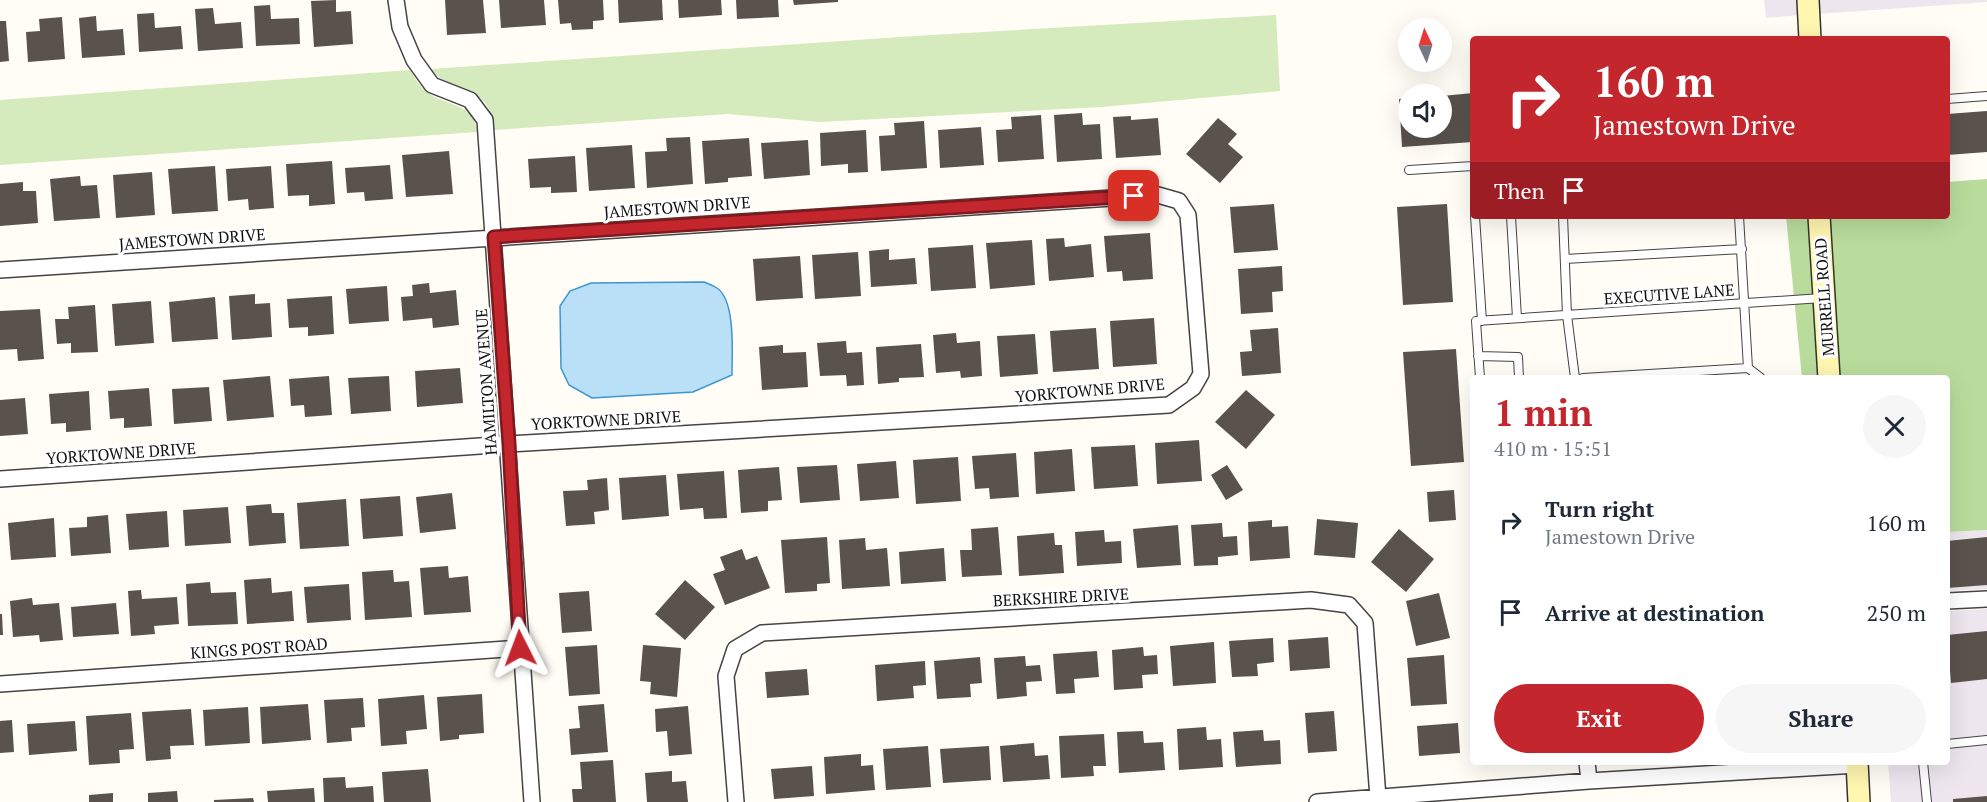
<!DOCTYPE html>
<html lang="en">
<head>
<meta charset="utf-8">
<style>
  :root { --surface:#fff; --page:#f6f6f7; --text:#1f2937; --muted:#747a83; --accent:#c4262e }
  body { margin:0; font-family:"PT Serif",serif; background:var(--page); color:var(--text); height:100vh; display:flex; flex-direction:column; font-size:22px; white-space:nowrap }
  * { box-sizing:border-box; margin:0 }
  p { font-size:20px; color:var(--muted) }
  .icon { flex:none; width:33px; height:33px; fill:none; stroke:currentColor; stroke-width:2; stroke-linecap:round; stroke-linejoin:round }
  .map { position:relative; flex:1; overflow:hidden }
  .side { position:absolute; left:1470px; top:375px; width:480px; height:390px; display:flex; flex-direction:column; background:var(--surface); border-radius:6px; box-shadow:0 6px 24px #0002 }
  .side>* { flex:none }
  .banner { position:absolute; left:1470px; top:36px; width:480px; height:183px; border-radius:6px; box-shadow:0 6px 24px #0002; background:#c4262e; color:#fff; overflow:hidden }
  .needle { width:39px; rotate:356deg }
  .tools { position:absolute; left:1398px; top:18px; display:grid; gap:12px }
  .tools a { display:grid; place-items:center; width:54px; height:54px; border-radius:50%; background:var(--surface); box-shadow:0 6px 24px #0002; font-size:30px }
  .pin { position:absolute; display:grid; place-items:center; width:51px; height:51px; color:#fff; margin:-26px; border-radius:12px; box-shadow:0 3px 9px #0006 }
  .me { position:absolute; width:66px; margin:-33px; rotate:357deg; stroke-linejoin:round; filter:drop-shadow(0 0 4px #0008) }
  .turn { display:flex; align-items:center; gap:21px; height:126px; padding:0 24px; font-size:27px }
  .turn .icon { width:78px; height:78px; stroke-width:2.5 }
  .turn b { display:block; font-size:42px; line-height:51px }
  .then { display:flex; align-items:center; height:57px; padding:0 24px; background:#0003; gap:12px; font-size:22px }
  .round { display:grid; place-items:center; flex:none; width:63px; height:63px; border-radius:32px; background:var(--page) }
  .headline { display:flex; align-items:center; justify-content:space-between; height:102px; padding:0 24px }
  h1 { font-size:36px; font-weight:700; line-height:45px; color:var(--accent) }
  .button { display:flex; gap:12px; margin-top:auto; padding:12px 24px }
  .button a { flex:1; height:69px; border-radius:36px; background:var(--accent); color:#fff; font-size:24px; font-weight:700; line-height:69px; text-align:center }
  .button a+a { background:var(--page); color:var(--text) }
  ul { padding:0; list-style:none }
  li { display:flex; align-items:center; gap:18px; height:90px; padding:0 24px }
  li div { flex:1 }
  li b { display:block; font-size:22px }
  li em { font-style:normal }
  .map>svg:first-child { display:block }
  .industrial { fill:#eee6ef }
  .green { fill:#d5ebbd }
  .forest { fill:#b9dc9c }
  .water { fill:#b9e0f7; stroke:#3f96cf; stroke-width:1.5 }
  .building { fill:#5a524d }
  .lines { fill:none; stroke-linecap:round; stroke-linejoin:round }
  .lane-casing { stroke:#444; stroke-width:10 }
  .street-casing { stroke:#444; stroke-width:18 }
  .secondary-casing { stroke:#333; stroke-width:24 }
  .lane { stroke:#fff; stroke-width:8 }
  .street { stroke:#fff; stroke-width:15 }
  .secondary { stroke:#fff6b0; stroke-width:21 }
  .route-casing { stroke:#7f191e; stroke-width:15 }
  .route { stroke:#c4262e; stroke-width:10 }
  .labels { text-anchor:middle; stroke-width:6; stroke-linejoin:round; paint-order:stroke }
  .street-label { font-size:16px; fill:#111; stroke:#fff }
</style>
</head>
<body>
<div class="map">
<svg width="1987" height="802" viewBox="0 0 1987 802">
  <rect width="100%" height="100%" fill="#fffdf5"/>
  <path class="industrial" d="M1764,0H1799L1800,15L1766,18Z
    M1816,0H1987V2L1817,14Z
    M1987,530V589L1947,591V532Z
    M1987,609V802H1891L1888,762H1947V611Z"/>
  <path class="green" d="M1276,15L1280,91L1101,107L820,122L728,114L494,130C491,81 450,95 431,69L915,36Z
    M410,70C415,77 420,88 428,93C446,106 475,103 477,132L0,165V100Z"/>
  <path class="forest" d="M1987,179V530L1947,532V378H1838L1828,216H1947V182Z
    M1786,216H1810L1820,378H1802Z"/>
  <path class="water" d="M704,282C708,284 713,285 717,288C736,301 732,354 732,375L693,392L592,398L569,385L561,368L560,306L570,291L591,283Z"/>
  <path class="building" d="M336,0V12L351,11L353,44L314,47L311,1Z
    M445,0H483L486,33L447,35Z
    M499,0H544L546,25L501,28Z
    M558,0H603L604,20L593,21V29L572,30L571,23L560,24Z
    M618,0H662L663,20L619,23Z
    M678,0H721L722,15L679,18Z
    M736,0H778L779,17L737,19Z
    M793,0H838V2L794,5Z
    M270,5L271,19L299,18L300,44L256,46L254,6Z
    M213,8L215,24L241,22L243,48L198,51L195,9Z
    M154,13L155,28L181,26L183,49L139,52L137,14Z
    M96,16L97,31L123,29L125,55L82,58L79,18Z
    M62,17L65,59L28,62L26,32L40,31L39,19Z
    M0,21H6L9,61L0,62Z
    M1473,93V142L1402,147L1399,99L1408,98V128H1442V96Z
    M1987,111V152L1947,155V114Z
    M1082,113L1083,125L1100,124L1102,159L1057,162L1054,115Z
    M1041,115L1044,159L998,162L996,130L1012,129L1011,117Z
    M1131,116V120L1158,118L1161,155L1116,158L1113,117Z
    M1218,118L1237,134L1228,144L1243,157L1220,183L1186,154Z
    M924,121L927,168L881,171L879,136L895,135L894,123Z
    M981,127L984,165L940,168L938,130Z
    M866,130L868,172L848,173V164L821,166L820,133Z
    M690,137L693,184L647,188L645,152L667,151L666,138Z
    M749,138L752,176L728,178V182L705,184L702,141Z
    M808,140L810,175L764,179L761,143Z
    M632,145L635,188L589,191L586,148Z
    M449,151L453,194L406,197L402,155Z
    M575,156L577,192L551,193V187L530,188L528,159Z
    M332,161L335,204L309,206V195L288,196L286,164Z
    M390,165L393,199L365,201L364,192L347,193L345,168Z
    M215,166L218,211L172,214L168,169Z
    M271,166L274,208L249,210L248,199L228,201L226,169Z
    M152,172L155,215L116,218L113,175Z
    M80,176L81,186L97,185L100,218L54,221L50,179Z
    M23,182V191H36L38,223L0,226V184Z
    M1274,204L1278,250L1234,253L1230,207Z
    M1447,204L1453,302L1403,305L1397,207Z
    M1150,233L1153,279L1123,281L1122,271L1107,272L1104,236Z
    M1064,238L1065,247L1091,244L1094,277L1049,281L1046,239Z
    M1032,240L1035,285L990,289L986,243Z
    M973,245L976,288L931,291L928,248Z
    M889,249V260L915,258L917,284L871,287L869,251Z
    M858,252L861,296L815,299L812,255Z
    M800,256L803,298L756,301L753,259Z
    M1282,266L1283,291L1272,292L1273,312L1241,314L1238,269Z
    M429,283L430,293L456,290L459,325L433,328L432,318L403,321L401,297L413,296L412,285Z
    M387,286L389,321L349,324L346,289Z
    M255,294V304L270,303L272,337L232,340L229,296Z
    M332,296L334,334L308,336V327L289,328L287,299Z
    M215,297L218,339L172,342L169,302Z
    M151,301L154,343L115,346L112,304Z
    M95,305L98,352L71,353V343L57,344L55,319H69L68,307Z
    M40,309L44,359L18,361L17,349L0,350V311Z
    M1154,318L1157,364L1113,367L1110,321Z
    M1096,328L1099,369L1053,372L1050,331Z
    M1278,328L1281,373L1242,376L1240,352L1252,351L1250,330Z
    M956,333L957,343L980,341L982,376L961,378L960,371L936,373L933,335Z
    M1035,334L1038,374L1000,377L997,336Z
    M846,341L847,353L862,352L864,385L847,386L846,375L820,376L817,343Z
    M921,344L924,377L899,378V382L878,384L876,347Z
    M783,345V353L806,352L808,387L762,390L759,347Z
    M1456,349L1464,462L1411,466L1403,352Z
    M460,368L463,403L417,407L415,371Z
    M270,376L274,417L227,421L223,380Z
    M329,376L332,415L305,417L304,405L291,406L289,379Z
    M389,376L391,411L351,414L348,378Z
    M209,387L212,421L174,424L172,389Z
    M149,388L152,426L124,428V418L110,419L108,391Z
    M1246,390L1275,415L1246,449L1215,422Z
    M89,391L91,430L66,432V423L51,424L49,394Z
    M25,398L28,434L0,436V400Z
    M1199,440L1202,481L1157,484L1155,443Z
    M1135,445L1138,486L1094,489L1091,447Z
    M1072,449L1075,491L1036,494L1034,452Z
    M1016,453L1019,497L990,499L989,488L975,489L972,456Z
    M958,457L961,501L916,504L913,460Z
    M896,461L899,498L860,501L857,464Z
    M837,465L840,500L800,503L797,467Z
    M1227,465L1243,490L1226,500L1211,475Z
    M779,467L782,500L768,501V511L741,513L738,470Z
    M724,471L727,518L704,519L703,508L680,510L677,474Z
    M666,475L669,516L622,520L619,478Z
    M607,478L609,510L594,512L595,524L566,526L563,491L588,490L587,480Z
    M1454,490L1456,520L1429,522L1427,492Z
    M452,493L456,529L420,533L416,497Z
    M400,496L403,536L363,539L360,499Z
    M346,499L349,546L300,549L297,503Z
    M271,504L272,513H284L286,543L249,546L246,506Z
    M228,507L231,543L185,546L183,510Z
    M167,511L169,547L129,550L126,514Z
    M108,515L111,553L71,556L69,528L87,527V517Z
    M54,518L56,557L11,560L8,523Z
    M1317,519L1358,523L1355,558L1314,555Z
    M1272,520V527L1288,526L1290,558L1250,561L1248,522Z
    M1222,523L1223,537L1237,536L1238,555L1218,557V565L1194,566L1191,525Z
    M1178,525L1181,565L1137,568L1133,529Z
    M998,527L1002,575L962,577L960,550H972L971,529Z
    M1399,529L1434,559L1406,592L1371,562Z
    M1104,530L1105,542L1121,541L1122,563L1077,566L1075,532Z
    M1054,533L1055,545H1062L1064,573L1019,576L1017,536Z
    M827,537L830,583L817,584V591L785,593L781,540Z
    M1987,537V585L1947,588V541Z
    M865,538L866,550L887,548L890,586L842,589L839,540Z
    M944,548L946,581L901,584L899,552Z
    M742,549L746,560L757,556L770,588L725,605L713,574L725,570L720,557Z
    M448,566L449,578L468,576L471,612L424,615L420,568Z
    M393,570L394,582L409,581L412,617L365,620L362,572Z
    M271,578L272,593L292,591L294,621L247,624L244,580Z
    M685,580L715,607L685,640L655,614Z
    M210,582L211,593L236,592L238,624L188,626L186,584Z
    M349,584L351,620L307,623L304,587Z
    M141,590L142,599L177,597L179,624L154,626L155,634L131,636L128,591Z
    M589,591L592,631L562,633L559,593Z
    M1439,593L1450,638L1416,646L1406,601Z
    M32,598L33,605L59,603L63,640L40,642L39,635L13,637L10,601Z
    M116,603L119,634L73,637L71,607Z
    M0,614H2L3,635H0Z
    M1987,631V679L1951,683L1947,635Z
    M1328,637L1330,668L1290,671L1288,640Z
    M1273,638L1274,662L1257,664L1258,676L1232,677L1229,641Z
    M1214,642L1216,683L1173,686L1170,646Z
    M597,645L600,694L569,696L565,647Z
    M643,645L681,648L677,697L650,694L651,682L640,681Z
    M1143,647L1144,656L1157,655L1158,674L1142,675L1143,688L1114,690L1112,650Z
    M1097,651L1099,677L1074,679L1075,693L1056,694L1053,654Z
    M1444,655L1447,704L1411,706L1407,658Z
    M1025,656L1026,666L1040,665L1042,681L1026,682L1027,696L997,699L994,658Z
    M980,657L982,683L970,684L971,697L937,699L934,661Z
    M925,661L926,685L913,686L914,698L877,701L875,665Z
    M807,669L809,695L767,698L765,672Z
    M482,694L484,733L459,735V739L440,741L437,697Z
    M424,695L427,729L406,731L407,744L381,746L378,699Z
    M363,698L365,727L351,728L352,741L327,743L324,700Z
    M308,704L311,740L262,744L260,707Z
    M604,704L608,752L571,755L569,729L580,728L578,706Z
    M688,706L692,754L669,756L667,731L656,732L655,709Z
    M248,707L250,743L205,746L203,710Z
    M191,709L194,745L170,746L171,759L146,761L142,712Z
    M1334,711L1337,751L1308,753L1305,713Z
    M131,713L134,749L119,750L120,763L89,765L86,716Z
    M12,720L14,752L0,753V721Z
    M75,721L77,751L29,755L27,724Z
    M1458,723L1460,753L1419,756L1417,726Z
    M1206,727L1207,740L1221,739L1223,767L1179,770L1177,729Z
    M1263,730L1264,741L1280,740L1281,764L1236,767L1233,732Z
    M1143,731L1144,743L1163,742L1165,770L1119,773L1117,732Z
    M1104,734L1106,766H1093L1094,776L1061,778L1059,736Z
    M1034,743L1035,756L1048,755L1050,779L1003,782L1000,746Z
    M928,746L931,787L886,790L883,749Z
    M989,746L991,780L943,783L940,749Z
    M861,754V766L873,765L875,790L826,794L824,757Z
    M613,760L616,802H573L572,789H582L580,762Z
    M812,766L814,796L774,799L771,769Z
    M428,769L431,802H384L382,772Z
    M672,771V782L686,781L688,802H647L645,773Z
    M345,777L346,788L373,786L374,802H324L323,778Z
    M314,788L315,802H268L267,791Z
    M177,791L178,802H148V793Z
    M113,793V802H89V795Z
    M1987,796V802H1953V799Z
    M253,798L254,802H214V800Z"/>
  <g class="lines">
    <defs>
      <path id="lane" d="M1947,99L1987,96
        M1409,170L1473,166
        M1475,216L1482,321
        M1511,216L1517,318
        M1563,216L1567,315L1575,378
        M1565,259L1742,249
        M1478,356L1518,357L1519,378
        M1748,368L1761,378
        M1480,378L1476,321L1822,298
        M1583,378L1748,368L1739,216
        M1947,744L1987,740
        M1923,762L1927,802"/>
      <path id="street" d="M396,0L400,27L414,60L432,85L470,100L485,120L532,802
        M0,270L1158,195L1179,201L1188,215L1201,374L1193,388L1169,405L509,444L0,479
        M1947,601L1987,599
        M0,684L520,648
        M1587,762L1589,781
        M736,802L726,676L735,649L762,633L1311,600L1349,605L1365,623L1378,798
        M1317,802L1589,781L1857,765"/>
      <path id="secondary" d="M1808,0L1810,39
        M1819,216L1829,378
        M1857,762L1859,802"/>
    </defs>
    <use href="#lane" class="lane-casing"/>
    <use href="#street" class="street-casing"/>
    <use href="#secondary" class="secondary-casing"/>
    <use href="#lane" class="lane"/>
    <use href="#street" class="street"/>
    <use href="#secondary" class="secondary"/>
  </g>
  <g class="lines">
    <defs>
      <path id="route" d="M520,648L509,444L494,237L1134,196"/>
    </defs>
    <use href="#route" class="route-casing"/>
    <use href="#route" class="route"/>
  </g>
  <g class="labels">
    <g class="street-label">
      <text transform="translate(677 207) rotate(-4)" y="6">JAMESTOWN DRIVE</text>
      <text transform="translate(192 239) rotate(-4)" y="6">JAMESTOWN DRIVE</text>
      <text transform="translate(1669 294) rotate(-4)" y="6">EXECUTIVE LANE</text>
      <text transform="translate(1824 297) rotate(-94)" y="6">MURRELL ROAD</text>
      <text transform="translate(486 382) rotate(-94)" y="6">HAMILTON AVENUE</text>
      <text transform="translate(1090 390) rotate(-5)" y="6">YORKTOWNE DRIVE</text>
      <text transform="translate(606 420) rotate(-3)" y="6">YORKTOWNE DRIVE</text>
      <text transform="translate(121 453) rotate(-4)" y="6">YORKTOWNE DRIVE</text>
      <text transform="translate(1061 597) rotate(-3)" y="6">BERKSHIRE DRIVE</text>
      <text transform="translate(259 648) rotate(-4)" y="6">KINGS POST ROAD</text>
    </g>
  </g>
</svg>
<div class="tools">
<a><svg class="needle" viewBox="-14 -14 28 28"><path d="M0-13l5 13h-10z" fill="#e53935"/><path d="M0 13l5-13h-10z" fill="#747a83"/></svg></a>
<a><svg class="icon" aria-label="sound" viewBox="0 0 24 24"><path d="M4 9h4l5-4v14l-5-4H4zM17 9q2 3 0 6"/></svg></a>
</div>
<div class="pin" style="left:1134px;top:196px;background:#d93025"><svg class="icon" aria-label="arrive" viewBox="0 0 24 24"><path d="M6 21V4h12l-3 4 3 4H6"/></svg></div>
<svg class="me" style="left:520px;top:648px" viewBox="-20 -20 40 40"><path d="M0-17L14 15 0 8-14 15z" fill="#c4262e" stroke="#fff" stroke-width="4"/></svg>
<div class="banner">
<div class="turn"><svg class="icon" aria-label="right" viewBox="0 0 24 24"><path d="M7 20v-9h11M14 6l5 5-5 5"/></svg><div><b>160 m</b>Jamestown Drive</div></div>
<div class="then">Then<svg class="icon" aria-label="arrive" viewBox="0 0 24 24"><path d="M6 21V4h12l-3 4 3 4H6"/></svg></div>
</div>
<section class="side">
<div class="headline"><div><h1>1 min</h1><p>410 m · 15:51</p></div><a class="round"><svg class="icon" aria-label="close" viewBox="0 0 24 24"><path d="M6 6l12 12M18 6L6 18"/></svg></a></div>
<ul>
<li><svg class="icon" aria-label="right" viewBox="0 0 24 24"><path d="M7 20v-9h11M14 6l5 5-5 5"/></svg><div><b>Turn right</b><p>Jamestown Drive</p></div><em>160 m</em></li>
<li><svg class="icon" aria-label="arrive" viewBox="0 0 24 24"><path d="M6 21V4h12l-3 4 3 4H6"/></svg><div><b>Arrive at destination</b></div><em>250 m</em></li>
</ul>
<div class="button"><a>Exit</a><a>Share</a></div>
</section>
</div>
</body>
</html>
